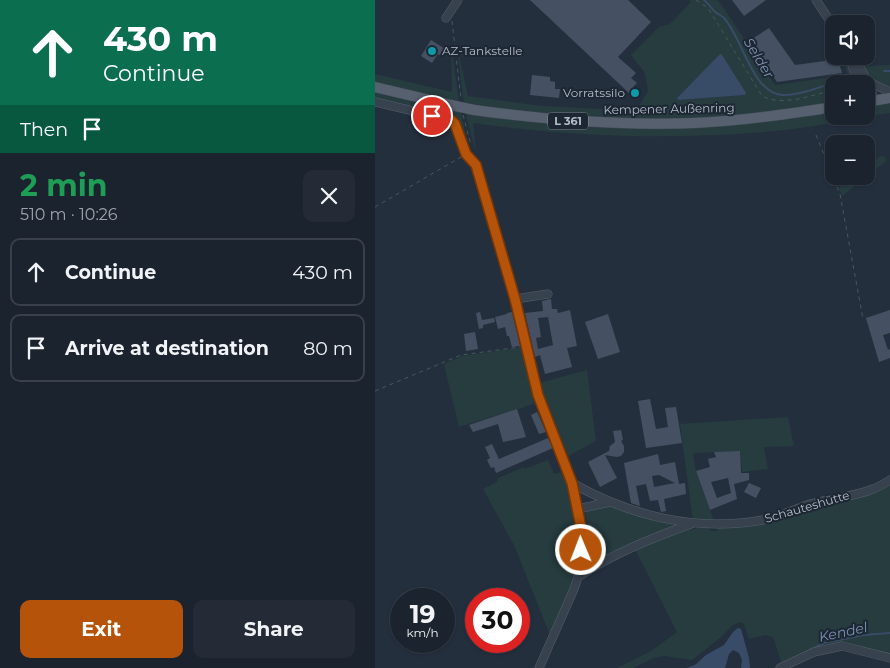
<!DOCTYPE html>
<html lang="en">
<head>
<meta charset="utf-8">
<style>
  :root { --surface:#1b232e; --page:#242b36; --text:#f1f3f6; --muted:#a0a4aa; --line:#39404a; --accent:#b45309 }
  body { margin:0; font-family:Montserrat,sans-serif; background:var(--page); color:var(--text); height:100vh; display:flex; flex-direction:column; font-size:19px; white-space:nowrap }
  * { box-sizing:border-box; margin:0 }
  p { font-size:16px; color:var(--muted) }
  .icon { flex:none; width:28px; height:28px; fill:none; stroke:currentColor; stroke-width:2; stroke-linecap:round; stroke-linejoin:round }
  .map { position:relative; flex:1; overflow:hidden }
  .drawer { display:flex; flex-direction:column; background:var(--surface); width:375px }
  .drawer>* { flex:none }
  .guide { background:#0b6e4f; color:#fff; overflow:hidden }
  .fabs { position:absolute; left:450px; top:15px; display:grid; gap:10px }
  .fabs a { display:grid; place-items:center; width:50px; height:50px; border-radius:10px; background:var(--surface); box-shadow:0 1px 4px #0004,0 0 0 1px var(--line); font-size:25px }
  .speed { position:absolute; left:15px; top:588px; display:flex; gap:10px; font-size:25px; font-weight:700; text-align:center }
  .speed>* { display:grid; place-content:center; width:65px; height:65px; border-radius:50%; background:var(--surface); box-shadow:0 1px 4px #0004,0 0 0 1px var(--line); line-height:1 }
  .speed small { font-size:12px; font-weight:400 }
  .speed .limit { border:8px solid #d22; background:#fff; color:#111 }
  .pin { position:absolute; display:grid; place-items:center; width:42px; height:42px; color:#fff; margin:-21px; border:2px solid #fff; border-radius:50%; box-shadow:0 1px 5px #0007 }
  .me { position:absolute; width:55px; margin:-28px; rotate:359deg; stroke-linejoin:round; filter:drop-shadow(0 0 4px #0008) }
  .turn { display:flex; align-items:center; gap:18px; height:105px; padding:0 20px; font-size:22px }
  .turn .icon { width:65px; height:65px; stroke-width:2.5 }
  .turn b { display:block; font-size:35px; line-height:42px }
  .then { display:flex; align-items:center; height:48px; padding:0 20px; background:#0003; gap:10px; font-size:19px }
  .round { display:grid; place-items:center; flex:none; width:52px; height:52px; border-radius:10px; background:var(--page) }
  .summary { display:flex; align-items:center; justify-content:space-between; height:85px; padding:0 20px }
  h1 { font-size:30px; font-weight:700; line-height:38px; color:#1e9e55 }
  .cta { display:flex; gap:10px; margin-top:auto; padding:10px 20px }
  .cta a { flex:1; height:58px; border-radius:10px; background:var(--accent); color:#fff; font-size:20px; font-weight:700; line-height:58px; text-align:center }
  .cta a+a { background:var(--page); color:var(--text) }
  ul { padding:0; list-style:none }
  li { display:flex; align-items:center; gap:15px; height:68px; margin:0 10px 8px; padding:0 10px; border:2px solid var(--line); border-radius:10px }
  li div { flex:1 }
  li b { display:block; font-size:19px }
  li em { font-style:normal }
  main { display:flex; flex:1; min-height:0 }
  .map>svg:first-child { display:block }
  .green { fill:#263c3f; fill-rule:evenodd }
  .water { fill:#394c67 }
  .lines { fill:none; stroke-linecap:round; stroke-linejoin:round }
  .stream { stroke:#394c67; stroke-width:2 }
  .building { fill:#455162; fill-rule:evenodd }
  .minor-casing { stroke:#565f6c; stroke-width:9 }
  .major-casing { stroke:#414a57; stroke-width:11 }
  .path { stroke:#44595c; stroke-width:1; stroke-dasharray:4 4; stroke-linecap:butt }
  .minor { stroke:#38414e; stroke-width:8 }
  .major { stroke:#56606e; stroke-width:10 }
  .major-bridge-casing { stroke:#414a57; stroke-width:11; stroke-linecap:butt }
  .major-bridge { stroke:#56606e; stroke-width:10 }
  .route-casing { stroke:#753606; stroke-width:12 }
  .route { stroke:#b45309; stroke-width:9 }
  .culture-dot { fill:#0f9aa8; stroke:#1d2633; stroke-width:2 }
  .labels { text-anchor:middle; stroke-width:4; stroke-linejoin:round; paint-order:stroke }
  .shield { fill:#1d2633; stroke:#878f9c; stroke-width:1 }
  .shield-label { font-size:11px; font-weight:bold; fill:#b4bcc9 }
  .poi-label { font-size:12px; fill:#b4bcc9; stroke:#1d2633; text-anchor:start }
  .street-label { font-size:12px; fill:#b4bcc9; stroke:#1d2633 }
  .water-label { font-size:14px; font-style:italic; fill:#7c92b1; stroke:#1d2633 }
</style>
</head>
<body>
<main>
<section class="drawer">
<div class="guide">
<div class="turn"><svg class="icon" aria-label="ahead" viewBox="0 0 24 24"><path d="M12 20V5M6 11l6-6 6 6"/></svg><div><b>430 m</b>Continue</div></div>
<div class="then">Then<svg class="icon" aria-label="arrive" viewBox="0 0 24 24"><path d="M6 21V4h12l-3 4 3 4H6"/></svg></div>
</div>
<div class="summary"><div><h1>2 min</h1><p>510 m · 10:26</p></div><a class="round"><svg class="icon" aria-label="close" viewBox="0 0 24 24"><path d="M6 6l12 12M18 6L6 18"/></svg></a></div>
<ul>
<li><svg class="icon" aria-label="ahead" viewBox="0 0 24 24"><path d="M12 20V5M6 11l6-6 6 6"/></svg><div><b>Continue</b></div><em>430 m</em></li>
<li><svg class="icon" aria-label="arrive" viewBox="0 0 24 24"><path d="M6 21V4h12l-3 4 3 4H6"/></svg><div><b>Arrive at destination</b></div><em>80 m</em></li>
</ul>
<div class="cta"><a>Exit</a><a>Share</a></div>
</section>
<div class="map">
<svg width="515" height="668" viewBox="0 0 515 668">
  <rect width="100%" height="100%" fill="#242f3e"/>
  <path class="green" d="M314,0H342L346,4L400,85L473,75L466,56H470L477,84H459V102C396,112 334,120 270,121C210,121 149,112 89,104L82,46L93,96L167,106L267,111L265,104L273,91L270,73L256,55L284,27L295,24L316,2ZM345,54L370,95L302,100V98Z
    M76,42L84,103L0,83V74L77,92Z
    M482,56H486L492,66L515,65V88C497,84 491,71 482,56Z
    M0,90L85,110L94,149L81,121L0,100Z
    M515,103V113H513C472,120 431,129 389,132C292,140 195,137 98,123L101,153L90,111L145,121L224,127L388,121L459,112V116H491V108Z
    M508,156L511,158L510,162L467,196L464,187L479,176H491V167L504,157Z
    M148,347L159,404L84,427L69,364L87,356Z
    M212,370L221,441L193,456L164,383Z
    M413,417L419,446L389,447L393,469L367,472L365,451L318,453L321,472L339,521H318L305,424Z
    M180,452L195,489L202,520L203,538L198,583L175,635L139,545L108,489L122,482L123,478L149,467L150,469L173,460L179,474L188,472Z
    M515,484V656L460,646L403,668H398L406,662L398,637L390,635L374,639L369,624L366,622L358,625L345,638L317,660L289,656L279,658L258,668H242L276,651L302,632L260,549C285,539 308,528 335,527V531H342V527L499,493Z
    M231,505L301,526L207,570L213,527L210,510Z"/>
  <path class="water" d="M345,54L347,55L371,93L370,95L303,100L302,98Z
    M363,628L366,629L374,658L375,668H366L367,660L364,653L358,650L354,654L350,668H312L320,665L331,655L349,645L358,632Z"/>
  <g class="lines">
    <path class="stream" d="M329,0C334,4 336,7 339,11C342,14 346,15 349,18C367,37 377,93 407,95C425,96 450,85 467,80
      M509,71H515
      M407,664L449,643L489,635L515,633"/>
  </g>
  <path class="building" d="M155,0H253L276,22L243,57L261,73L256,78L262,83L258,87L264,91V94L262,97H259L255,94Z
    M357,0H391L369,16Z
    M394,28L420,65L450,61V57L457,56L459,60L463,59L467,73L402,82L374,41Z
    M56,40L70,49L66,56L63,54L57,63L46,56Z
    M157,75L175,77V81L180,82V89H185L184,98L155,95Z
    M176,299L177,309H182L183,313L195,310L202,346L192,348L197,367L170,374L165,355L160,357L150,313L168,311L167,301ZM173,317L178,345L163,349L161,338L166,337L163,318Z
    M515,310V333L508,335L513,350L515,349V358L504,362L491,318Z
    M105,312L107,320L119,318L120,322L108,325V328L104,329L101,313Z
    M137,312L145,346L137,347L134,336H132L130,327L123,329L120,317L132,314V313Z
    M233,314L245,352L223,359L210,322Z
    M100,332L103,349L91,351L89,334Z
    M275,399L281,429L293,427L290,408L301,407L307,443L271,448L263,401Z
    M142,409L151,437L128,442L123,424L98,432L94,425Z
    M162,412L171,432L164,434L156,415Z
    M246,430L248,440L246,441L249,446V452L246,456L242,457L230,455L242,478L225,487L213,462L234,451L235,446L240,442L238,431Z
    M173,438L178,448L121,473L119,467L116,468L112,460L115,458L110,447L117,444L124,459Z
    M365,451L366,473H374V480L359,484L362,499L335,510L321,471L335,467L333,459L341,457L339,452ZM353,478L356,493L342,498L336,482Z
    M283,454L285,465L300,462L304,484L310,483L311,494L289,499L291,511L286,512L283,500L275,501L271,484L261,486L265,506L256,503L249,463ZM284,475L300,483L279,487L277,476Z
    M374,483L386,488L381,498L369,492Z"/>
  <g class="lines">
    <defs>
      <path id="minor" d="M441,0L459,27
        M71,18L83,0
        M474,56L483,84
        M478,56C487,71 496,84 499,101
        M493,80L498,84L515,92
        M0,102L76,120L81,127L91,154L101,165L140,299L163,395L197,483L208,537L203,577L199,589L164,668
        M140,299L173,294
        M197,483C255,516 321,532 388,520C404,517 420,509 435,504C456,498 479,497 498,489C504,487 510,483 515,480
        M203,509L235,502
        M203,577C237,554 277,538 316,524
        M405,668L439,652L467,646L515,658"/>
      <path id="major" d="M0,87L76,105
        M491,102L515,98
        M99,110C172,120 245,126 319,123C366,121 412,114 459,107"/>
    </defs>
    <use href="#minor" class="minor-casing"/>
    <use href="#major" class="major-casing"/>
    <path class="path" d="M321,0L333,8L387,96C409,107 436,95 459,90
      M77,21L86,99
      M88,115L96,145
      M441,135L465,194L488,319
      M0,207L86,157
      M0,391L86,355L145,347"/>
    <use href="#minor" class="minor"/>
    <use href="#major" class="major"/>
    <defs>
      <path id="major-bridge" d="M76,105L99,110"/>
    </defs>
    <use href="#major-bridge" class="major-bridge-casing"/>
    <use href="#major-bridge" class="major-bridge"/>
  </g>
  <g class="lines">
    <defs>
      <path id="route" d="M57,116L76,120L80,124L91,154L101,165L140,299L163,395L197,483L208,537L206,550"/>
    </defs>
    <use href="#route" class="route-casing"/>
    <use href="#route" class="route"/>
  </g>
  <g class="culture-dot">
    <circle cx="57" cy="51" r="5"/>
    <circle cx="260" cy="93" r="5"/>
  </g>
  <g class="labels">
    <rect class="shield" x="173" y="112.5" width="40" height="17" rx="4"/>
    <g class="shield-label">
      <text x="193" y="125">L 361</text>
    </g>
    <g class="poi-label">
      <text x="67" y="55">AZ-Tankstelle</text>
      <text x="250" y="97" text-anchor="end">Vorratssilo</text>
    </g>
    <g class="street-label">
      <text transform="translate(294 109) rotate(-1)" y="4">Kempener Außenring</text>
      <text transform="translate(432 507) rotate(-16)" y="4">Schauteshütte</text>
    </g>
    <g class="water-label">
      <text transform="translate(384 58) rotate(59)" y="5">Selder</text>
      <text transform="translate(468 632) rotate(-12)" y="5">Kendel</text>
    </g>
  </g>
</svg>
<div class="fabs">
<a><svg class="icon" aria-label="sound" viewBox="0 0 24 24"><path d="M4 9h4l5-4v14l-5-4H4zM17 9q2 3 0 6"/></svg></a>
<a>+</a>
<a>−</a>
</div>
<div class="speed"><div>19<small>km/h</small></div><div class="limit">30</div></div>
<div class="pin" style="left:57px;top:116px;background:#d93025"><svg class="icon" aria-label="arrive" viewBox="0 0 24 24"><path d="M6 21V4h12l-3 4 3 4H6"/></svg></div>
<svg class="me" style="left:206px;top:550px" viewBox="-20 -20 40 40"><circle r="17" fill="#b45309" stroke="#fff" stroke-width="3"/><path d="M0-11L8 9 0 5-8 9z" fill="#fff"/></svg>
</div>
</main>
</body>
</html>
